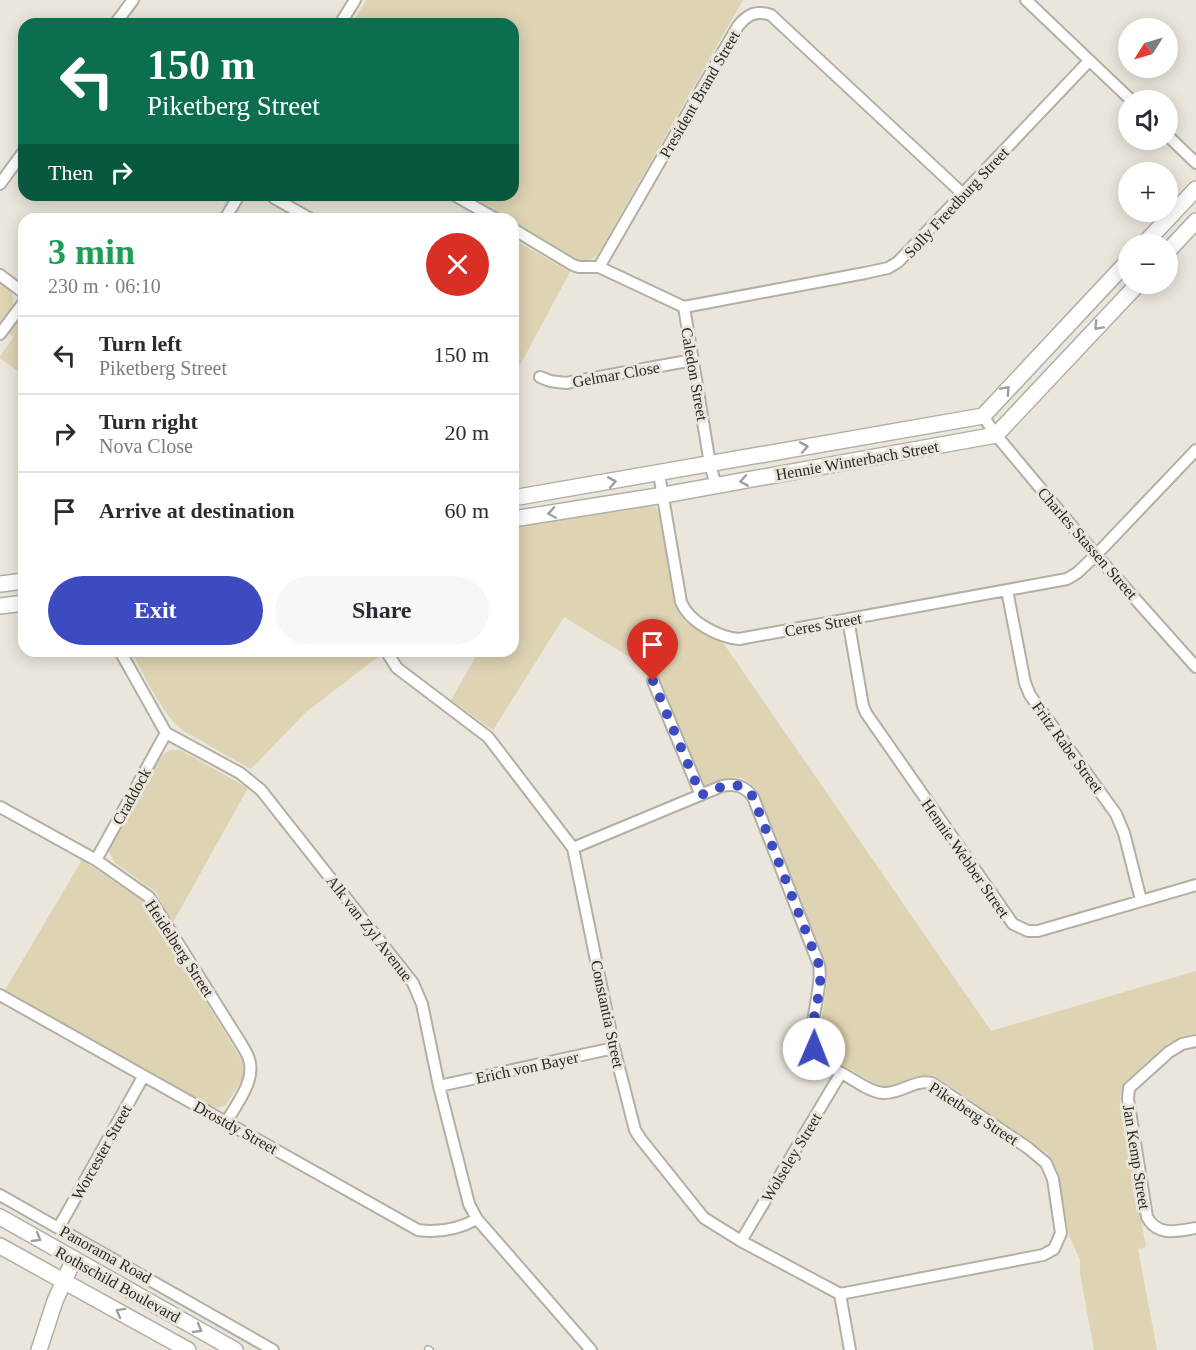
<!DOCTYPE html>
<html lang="en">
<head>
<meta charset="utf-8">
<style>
  :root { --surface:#fff; --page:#f7f7f7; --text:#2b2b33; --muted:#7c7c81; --line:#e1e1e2; --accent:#3c4cc0 }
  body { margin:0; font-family:Georgia,serif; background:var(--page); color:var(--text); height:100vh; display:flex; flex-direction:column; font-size:22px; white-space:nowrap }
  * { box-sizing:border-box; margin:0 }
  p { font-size:20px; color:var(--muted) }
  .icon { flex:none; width:33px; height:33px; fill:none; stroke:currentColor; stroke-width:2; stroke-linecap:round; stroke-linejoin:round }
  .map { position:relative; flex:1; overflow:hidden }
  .side { position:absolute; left:18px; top:213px; width:501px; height:444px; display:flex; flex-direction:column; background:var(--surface); border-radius:18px; box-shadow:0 3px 15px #0003 }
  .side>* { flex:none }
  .banner { position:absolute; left:18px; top:18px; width:501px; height:183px; border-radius:18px; box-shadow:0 3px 15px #0003; background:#0b6e4f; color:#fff; overflow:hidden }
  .needle { width:39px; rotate:233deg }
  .controls { position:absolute; left:1118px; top:18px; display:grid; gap:12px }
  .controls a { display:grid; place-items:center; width:60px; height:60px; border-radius:50%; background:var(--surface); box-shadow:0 3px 15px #0003; font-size:30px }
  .pin { position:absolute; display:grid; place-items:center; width:51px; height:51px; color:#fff; margin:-62px -26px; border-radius:50% 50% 50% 0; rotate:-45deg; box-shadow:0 0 6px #0007 }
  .pin .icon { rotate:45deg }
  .me { position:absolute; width:66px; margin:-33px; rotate:1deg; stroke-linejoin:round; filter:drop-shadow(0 0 4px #0008) }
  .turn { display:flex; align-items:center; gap:21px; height:126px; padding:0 30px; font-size:27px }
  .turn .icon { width:78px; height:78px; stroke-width:2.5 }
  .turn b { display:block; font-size:42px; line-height:51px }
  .then { display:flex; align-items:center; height:57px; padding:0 30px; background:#0003; gap:12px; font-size:22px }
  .round { display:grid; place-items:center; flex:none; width:63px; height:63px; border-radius:32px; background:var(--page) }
  .overview { display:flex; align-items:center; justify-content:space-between; height:102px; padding:0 30px }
  h1 { font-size:36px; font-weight:700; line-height:45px; color:#1e9e55 }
  .cta { display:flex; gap:12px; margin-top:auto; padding:12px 30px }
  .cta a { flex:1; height:69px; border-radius:36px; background:var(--accent); color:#fff; font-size:24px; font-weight:700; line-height:69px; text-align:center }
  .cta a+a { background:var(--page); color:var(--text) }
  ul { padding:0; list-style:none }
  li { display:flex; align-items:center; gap:18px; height:78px; padding:0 30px; border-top:2px solid var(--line) }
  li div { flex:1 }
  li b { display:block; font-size:22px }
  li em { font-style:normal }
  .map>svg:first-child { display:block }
  .green { fill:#ded3b2 }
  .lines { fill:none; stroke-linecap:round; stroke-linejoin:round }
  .lane-casing { stroke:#b2afa5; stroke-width:8 }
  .street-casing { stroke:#b2afa5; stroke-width:14 }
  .secondary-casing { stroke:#b2afa5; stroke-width:18 }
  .lane { stroke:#fff; stroke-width:5 }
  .street { stroke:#fff; stroke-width:10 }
  .secondary { stroke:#fff; stroke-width:15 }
  .oneway { stroke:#a09f9d }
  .route { stroke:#3c4cc0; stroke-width:10; stroke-dasharray:0 18 }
  .labels { text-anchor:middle; stroke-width:6; stroke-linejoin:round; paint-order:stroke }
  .street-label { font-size:16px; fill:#2b2a26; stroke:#eae6dc }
</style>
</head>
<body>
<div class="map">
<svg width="1196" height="1350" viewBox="0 0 1196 1350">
  <rect width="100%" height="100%" fill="#eae6dc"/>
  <path class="green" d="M366,0H743L598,254C592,261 585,262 576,259L513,222V219H507L465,195H513V24H352Z
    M513,239L570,272L513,378Z
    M0,282C22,297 13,306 0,324Z
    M24,314V376L0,358V356L14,337L9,334Z
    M647,504L655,507L660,514L677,611L685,622L724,644L991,1031L1196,971V1035L1170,1042L1126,1081L1121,1091L1120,1102L1146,1247L1138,1249L1157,1350H1094L1080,1273V1260L1069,1235L1057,1170L1047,1153L935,1076C913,1071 900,1087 880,1086L826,1056L820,1049L818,1040L827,984L826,965L759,794C744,769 727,777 705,786L702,783L659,680L651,670L564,617L493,730L451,700L479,651H513V589L519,578L513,542V527Z
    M131,651H377L378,657L306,712L251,769L182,730C159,710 146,677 131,651Z
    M170,750H180L248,788L172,924L156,892L114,862L109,850L161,756Z
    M82,860L143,901L243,1062L245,1075L225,1106L213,1108L5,990Z"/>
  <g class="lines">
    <defs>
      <path id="lane" d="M428,1349L430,1350"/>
      <path id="street" d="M1026,0L1131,100
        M115,24L133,0
        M340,24L355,0
        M1167,135L1196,163
        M0,184L24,151
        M454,195L496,219
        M274,198L311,219
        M225,219L239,195
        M513,229L573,265L579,267H599L684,307
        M599,267L738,26C748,14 756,10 771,15L963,194
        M0,275L24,293
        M684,307L865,273L888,268L898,262L1089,61
        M684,307L710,464L716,486
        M0,334L24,302
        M540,377L550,381L566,383L693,360
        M983,416L996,435L1096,555L1196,667
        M659,474L681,602C689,622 718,637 739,639L1067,579L1077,573L1096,555L1196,450
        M1007,590L1025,683L1030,695L1116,814L1124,833L1141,900
        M848,619L863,706L866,713L1013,924L1028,931H1038L1196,885
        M120,651L166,733L240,773L261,790L413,983L422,1004L439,1086L469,1204L477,1219L591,1350
        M386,651L397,668L488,737L573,848L614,1048L635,1130L640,1138L704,1218L741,1241L840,1294L850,1350
        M653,681L701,795
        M0,807L96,860L149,897L240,1042C243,1047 247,1053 249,1059C256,1080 237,1103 227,1121
        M573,848L722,786C735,783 745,786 753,797L819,965C824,992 802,1035 818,1057C824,1065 836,1070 845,1075C856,1081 870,1092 883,1093C901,1094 914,1079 932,1083L1028,1148L1046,1163L1053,1179L1061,1233L1054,1249L1043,1255L840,1294
        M96,860L166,733
        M0,995L418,1230C440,1233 459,1229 477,1219
        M1196,1041L1182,1044L1169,1052L1129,1088L1128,1099L1147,1217C1158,1237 1177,1231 1196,1228
        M439,1086L614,1048
        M0,1195L273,1350
        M59,1227L143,1077
        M741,1241L841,1073"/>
      <path id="secondary" d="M1144,244L1196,189
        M1167,252L1196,221
        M513,498L983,416L1128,261
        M513,519L664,495L996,435L1138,284
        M0,584L24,581
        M0,606L24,603
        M0,1217L235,1350
        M0,1246L188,1350
        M39,1350L55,1301L74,1259"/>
    </defs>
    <use href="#lane" class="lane-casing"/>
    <use href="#street" class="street-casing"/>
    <use href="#secondary" class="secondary-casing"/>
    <use href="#lane" class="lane"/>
    <use href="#street" class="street"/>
    <use href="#secondary" class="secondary"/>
  </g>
  <defs><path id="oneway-chevron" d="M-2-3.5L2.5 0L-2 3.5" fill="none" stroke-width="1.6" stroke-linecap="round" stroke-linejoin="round" transform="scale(1.5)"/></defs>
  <g class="oneway">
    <use href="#oneway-chevron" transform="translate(1098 326) rotate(133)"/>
    <use href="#oneway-chevron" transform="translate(1006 390) rotate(-47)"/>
    <use href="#oneway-chevron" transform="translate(804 447) rotate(-10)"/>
    <use href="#oneway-chevron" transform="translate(744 481) rotate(170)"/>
    <use href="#oneway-chevron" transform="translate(612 482) rotate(-10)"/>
    <use href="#oneway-chevron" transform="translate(552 513) rotate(171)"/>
    <use href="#oneway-chevron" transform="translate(37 1238) rotate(30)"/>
    <use href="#oneway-chevron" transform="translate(120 1312) rotate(-151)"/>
    <use href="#oneway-chevron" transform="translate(198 1329) rotate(30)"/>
  </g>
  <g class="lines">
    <path class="route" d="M653,681L701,795C719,788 739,776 753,797L819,965C825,993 807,1021 814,1049"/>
  </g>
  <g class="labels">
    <g class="street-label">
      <text transform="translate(699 94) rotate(-60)" y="6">President Brand Street</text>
      <text transform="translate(956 202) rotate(-47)" y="6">Solly Freedburg Street</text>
      <text transform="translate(616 374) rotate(-10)" y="6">Gelmar Close</text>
      <text transform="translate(695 374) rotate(80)" y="6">Caledon Street</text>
      <text transform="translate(857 460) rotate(-10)" y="6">Hennie Winterbach Street</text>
      <text transform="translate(1088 543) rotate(49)" y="6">Charles Stassen Street</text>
      <text transform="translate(823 624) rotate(-10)" y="6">Ceres Street</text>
      <text transform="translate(1068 747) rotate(54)" y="6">Fritz Rabe Street</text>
      <text transform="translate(131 796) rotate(-61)" y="6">Craddock</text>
      <text transform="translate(966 858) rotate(55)" y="6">Hennie Webber Street</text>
      <text transform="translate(370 928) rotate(52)" y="6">Alk van Zyl Avenue</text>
      <text transform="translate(180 948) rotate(57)" y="6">Heidelberg Street</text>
      <text transform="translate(608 1014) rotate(78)" y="6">Constantia Street</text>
      <text transform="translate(527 1067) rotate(-12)" y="6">Erich von Bayer</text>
      <text transform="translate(974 1113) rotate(33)" y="6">Piketberg Street</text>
      <text transform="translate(236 1127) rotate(29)" y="6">Drostdy Street</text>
      <text transform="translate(101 1152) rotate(-61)" y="6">Worcester Street</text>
      <text transform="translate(791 1157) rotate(-59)" y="6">Wolseley Street</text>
      <text transform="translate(1137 1157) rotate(81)" y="6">Jan Kemp Street</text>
      <text transform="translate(106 1254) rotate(29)" y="6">Panorama Road</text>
      <text transform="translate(118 1284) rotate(29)" y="6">Rothschild Boulevard</text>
    </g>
  </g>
</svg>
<div class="controls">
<a><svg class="needle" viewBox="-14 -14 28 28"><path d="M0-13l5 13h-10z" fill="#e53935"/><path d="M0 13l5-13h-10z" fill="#7c7c81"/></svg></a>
<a><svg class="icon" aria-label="sound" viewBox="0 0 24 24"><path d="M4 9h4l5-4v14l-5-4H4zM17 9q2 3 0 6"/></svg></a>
<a>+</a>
<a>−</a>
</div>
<div class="pin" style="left:653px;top:681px;background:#d93025"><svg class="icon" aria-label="arrive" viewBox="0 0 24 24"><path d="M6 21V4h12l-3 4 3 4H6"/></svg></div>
<svg class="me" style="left:814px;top:1049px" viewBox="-20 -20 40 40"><circle r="19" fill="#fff"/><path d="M0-13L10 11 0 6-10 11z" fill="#3c4cc0"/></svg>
<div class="banner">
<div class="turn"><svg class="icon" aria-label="left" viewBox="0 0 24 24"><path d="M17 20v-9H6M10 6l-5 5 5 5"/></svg><div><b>150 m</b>Piketberg Street</div></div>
<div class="then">Then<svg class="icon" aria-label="right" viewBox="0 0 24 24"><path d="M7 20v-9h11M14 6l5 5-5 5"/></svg></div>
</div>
<section class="side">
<div class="overview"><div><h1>3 min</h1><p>230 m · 06:10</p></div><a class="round" style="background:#d93025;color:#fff"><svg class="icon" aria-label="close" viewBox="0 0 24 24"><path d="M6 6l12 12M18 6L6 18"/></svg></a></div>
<ul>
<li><svg class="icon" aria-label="left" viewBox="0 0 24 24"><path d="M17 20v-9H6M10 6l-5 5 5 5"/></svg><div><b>Turn left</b><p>Piketberg Street</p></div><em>150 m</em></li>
<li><svg class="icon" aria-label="right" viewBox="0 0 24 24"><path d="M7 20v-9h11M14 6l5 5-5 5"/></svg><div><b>Turn right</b><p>Nova Close</p></div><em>20 m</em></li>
<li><svg class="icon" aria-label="arrive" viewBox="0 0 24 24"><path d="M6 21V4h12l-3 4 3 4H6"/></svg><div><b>Arrive at destination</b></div><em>60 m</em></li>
</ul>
<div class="cta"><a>Exit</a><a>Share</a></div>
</section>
</div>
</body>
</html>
